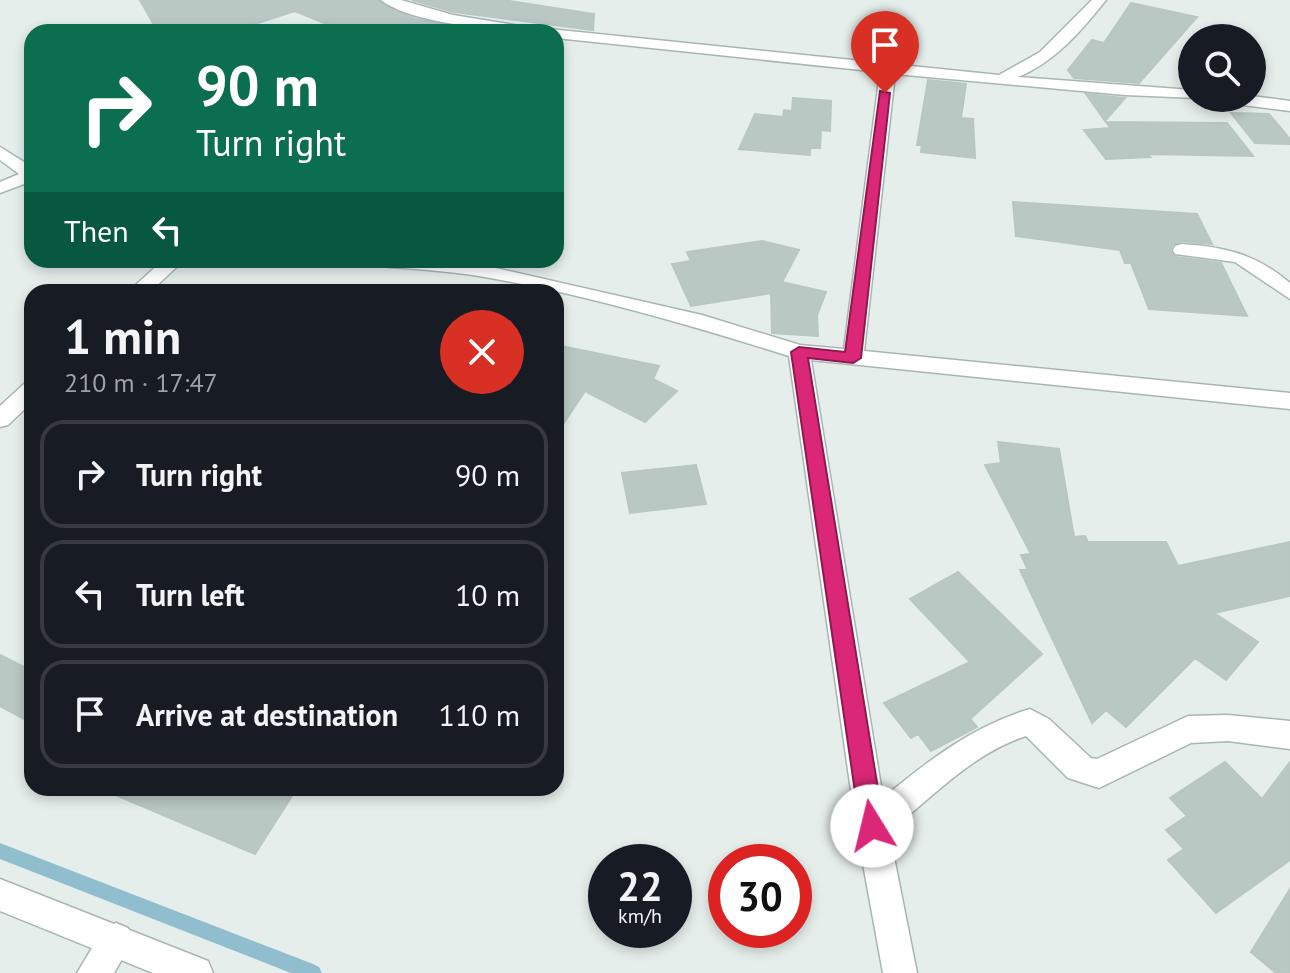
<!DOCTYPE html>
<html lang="en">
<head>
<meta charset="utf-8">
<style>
  :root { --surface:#171b24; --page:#20242c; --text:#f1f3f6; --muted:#9ea1a6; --line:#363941 }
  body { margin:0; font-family:"PT Sans",sans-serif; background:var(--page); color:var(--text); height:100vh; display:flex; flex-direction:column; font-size:30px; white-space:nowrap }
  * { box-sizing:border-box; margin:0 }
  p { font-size:26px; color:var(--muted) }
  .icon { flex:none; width:44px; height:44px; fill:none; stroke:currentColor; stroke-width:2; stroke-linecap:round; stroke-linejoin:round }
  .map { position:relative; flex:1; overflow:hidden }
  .details { position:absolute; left:24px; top:284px; width:540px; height:512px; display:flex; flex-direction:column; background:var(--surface); border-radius:24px; box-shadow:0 4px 12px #0003 }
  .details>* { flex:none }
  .banner { position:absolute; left:24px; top:24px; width:540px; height:244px; border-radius:24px; box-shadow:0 4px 12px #0003; background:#0b6e4f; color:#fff; overflow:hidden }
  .buttons { position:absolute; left:1178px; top:24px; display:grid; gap:16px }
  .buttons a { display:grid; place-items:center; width:88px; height:88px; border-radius:50%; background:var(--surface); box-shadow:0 4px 12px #0003; font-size:40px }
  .speed { position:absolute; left:588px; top:844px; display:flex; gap:16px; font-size:40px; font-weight:700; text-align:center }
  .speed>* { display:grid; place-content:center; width:104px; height:104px; border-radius:50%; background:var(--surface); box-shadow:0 4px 12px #0003; line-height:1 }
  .speed small { font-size:20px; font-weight:400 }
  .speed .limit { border:12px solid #d22; background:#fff; color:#111 }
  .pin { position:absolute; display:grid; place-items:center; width:68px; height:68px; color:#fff; margin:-82px -34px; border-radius:50% 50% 50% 0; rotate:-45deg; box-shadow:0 0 8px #0007 }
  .pin .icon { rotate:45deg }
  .me { position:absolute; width:88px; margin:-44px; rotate:351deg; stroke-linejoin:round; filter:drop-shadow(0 0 6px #0008) }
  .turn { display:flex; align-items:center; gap:28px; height:168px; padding:0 40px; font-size:36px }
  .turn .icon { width:104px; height:104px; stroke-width:2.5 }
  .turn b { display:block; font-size:56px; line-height:68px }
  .then { display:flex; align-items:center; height:76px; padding:0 40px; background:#0003; gap:16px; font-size:30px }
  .round { display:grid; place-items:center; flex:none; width:84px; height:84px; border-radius:42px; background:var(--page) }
  .headline { display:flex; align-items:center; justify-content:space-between; height:136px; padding:0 40px }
  h1 { font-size:48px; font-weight:700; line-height:60px }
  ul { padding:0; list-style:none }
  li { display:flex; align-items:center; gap:24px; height:108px; margin:0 16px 12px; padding:0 24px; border:4px solid var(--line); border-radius:24px }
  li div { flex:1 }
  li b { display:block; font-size:30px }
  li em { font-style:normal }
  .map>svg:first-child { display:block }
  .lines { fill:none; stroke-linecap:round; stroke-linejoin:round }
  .stream { fill:#90becf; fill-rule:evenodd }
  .building { fill:#bac8c4; stroke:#b8c7c3; stroke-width:2 }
  .minor-casing { stroke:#a8b6b3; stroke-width:3 }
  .tertiary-casing { stroke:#a8b6b3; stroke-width:3 }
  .minor { fill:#fff; fill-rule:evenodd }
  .tertiary { fill:#fff; fill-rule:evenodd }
  .route { fill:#db2777; stroke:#8e194d; stroke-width:2 }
</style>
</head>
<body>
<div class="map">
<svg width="1290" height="973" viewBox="0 0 1290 973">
  <rect width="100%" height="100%" fill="#e5eeeb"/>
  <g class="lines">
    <path class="stream" d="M0,843L313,964L319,967L322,973H291L0,859Z"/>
  </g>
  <path class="building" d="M140,0H378L395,11L416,19L494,32H346L295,11L230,32H158Z
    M412,0H503L594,14L593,30L454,12Z
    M1131,3L1197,17L1139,83L1074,78L1068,70L1092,40L1104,43Z
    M928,80L966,84L961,118L973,119L975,158L921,152L922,145H917Z
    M1086,94L1125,98L1105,121Z
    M793,98L831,101L830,131L821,130L820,148H810V155L739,149L755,114L783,117L784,110L792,111Z
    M1231,113L1269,114L1290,139V144L1255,143Z
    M1106,122L1227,123L1253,156L1147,154L1150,157L1106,159L1084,130L1111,128Z
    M1013,202L1197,214L1212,244L1181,241L1172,245L1170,251L1175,257L1221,263L1247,316L1149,309L1131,263H1125L1120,250L1016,236Z
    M762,241L799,250L782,282L826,292L817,315L818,336L772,333L771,293L691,306L672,264L691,261L687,252Z
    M556,345L659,366L653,379L677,391L645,422L585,391L556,435Z
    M998,442L1059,449L1074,537L1085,536L1088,542H1166L1178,566L1290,542V596L1214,613L1258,642L1226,680L1195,658L1126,727L1106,710L1092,723L1020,570H1028L1021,555L1031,554L985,465L1001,463Z
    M696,465L706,504L630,513L622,473Z
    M958,572L1042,654L970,719L977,727L931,751L918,734L911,738L884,703L970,662L910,599Z
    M0,655L32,671V723L0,706Z
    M1225,762L1262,799L1290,762V860L1216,913L1168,860L1184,849L1166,830L1187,816L1170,798Z
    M99,788H297L255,854Z
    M1290,889V973H1276L1251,952Z"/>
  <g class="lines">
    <defs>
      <path id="minor" d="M381,0H401L453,15L520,26L999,75L1040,52L1092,0H1106C1083,29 1054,63 1018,77L1192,90V98H1197L1125,95L895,74L864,351L1290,393V409L811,360L883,798C929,760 973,726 1030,709L1049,719L1091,758L1097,759L1188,716L1228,715L1290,721V749L1228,741L1191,743L1099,788L1068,778L1026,736C973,753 931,798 889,832L917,973H883L856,826L789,356C687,324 584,294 479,276C447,271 414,269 381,266L371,260H437L478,264L702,315L800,345L844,349L880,72L556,38V32C514,32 414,26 381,0Z
        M1252,96L1290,101V111L1227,103L1219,98Z
        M0,147L32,167V181L0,193V182L19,174L0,160Z
        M1182,244C1225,247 1256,254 1290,283V299L1235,262L1175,254L1173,250L1175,246Z
        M163,260H184L150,292H128Z
        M32,381V402L8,425L0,427V406L24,384Z
        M116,923L128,928L133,940L114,973H77L104,928Z"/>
      <path id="tertiary" d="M0,879L208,961L213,973H153L0,911Z"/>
    </defs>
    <use href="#minor" class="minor-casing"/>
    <use href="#tertiary" class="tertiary-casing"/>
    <use href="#minor" class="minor"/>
    <use href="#tertiary" class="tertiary"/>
  </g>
  <path class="route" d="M880,91L890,93L861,358L853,363L808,358L884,826L880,834L872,838L864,834L860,826L791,352L799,347L845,352Z"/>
</svg>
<div class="buttons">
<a><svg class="icon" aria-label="search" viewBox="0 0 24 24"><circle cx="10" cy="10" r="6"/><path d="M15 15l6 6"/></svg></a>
</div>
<div class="speed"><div>22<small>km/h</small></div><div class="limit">30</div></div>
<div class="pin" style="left:885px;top:93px;background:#d93025"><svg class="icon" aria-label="arrive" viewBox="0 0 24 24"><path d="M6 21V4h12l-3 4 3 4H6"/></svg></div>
<svg class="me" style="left:872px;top:826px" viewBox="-20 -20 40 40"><circle r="19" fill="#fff"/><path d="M0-13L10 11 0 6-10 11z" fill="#db2777"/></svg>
<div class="banner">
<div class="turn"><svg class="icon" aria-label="right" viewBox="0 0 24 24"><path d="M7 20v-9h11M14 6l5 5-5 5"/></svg><div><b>90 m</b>Turn right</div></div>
<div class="then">Then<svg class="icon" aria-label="left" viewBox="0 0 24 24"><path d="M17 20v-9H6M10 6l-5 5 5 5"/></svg></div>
</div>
<section class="details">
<div class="headline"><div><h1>1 min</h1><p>210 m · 17:47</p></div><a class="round" style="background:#d93025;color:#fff"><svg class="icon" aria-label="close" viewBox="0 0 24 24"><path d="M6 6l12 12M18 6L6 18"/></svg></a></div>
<ul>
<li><svg class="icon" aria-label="right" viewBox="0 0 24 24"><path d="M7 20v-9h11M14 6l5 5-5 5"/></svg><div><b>Turn right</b></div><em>90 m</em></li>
<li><svg class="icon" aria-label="left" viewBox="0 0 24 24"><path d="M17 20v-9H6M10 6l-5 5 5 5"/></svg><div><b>Turn left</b></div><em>10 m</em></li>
<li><svg class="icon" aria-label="arrive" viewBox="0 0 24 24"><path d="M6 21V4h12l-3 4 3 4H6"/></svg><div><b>Arrive at destination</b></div><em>110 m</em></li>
</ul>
</section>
</div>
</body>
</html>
